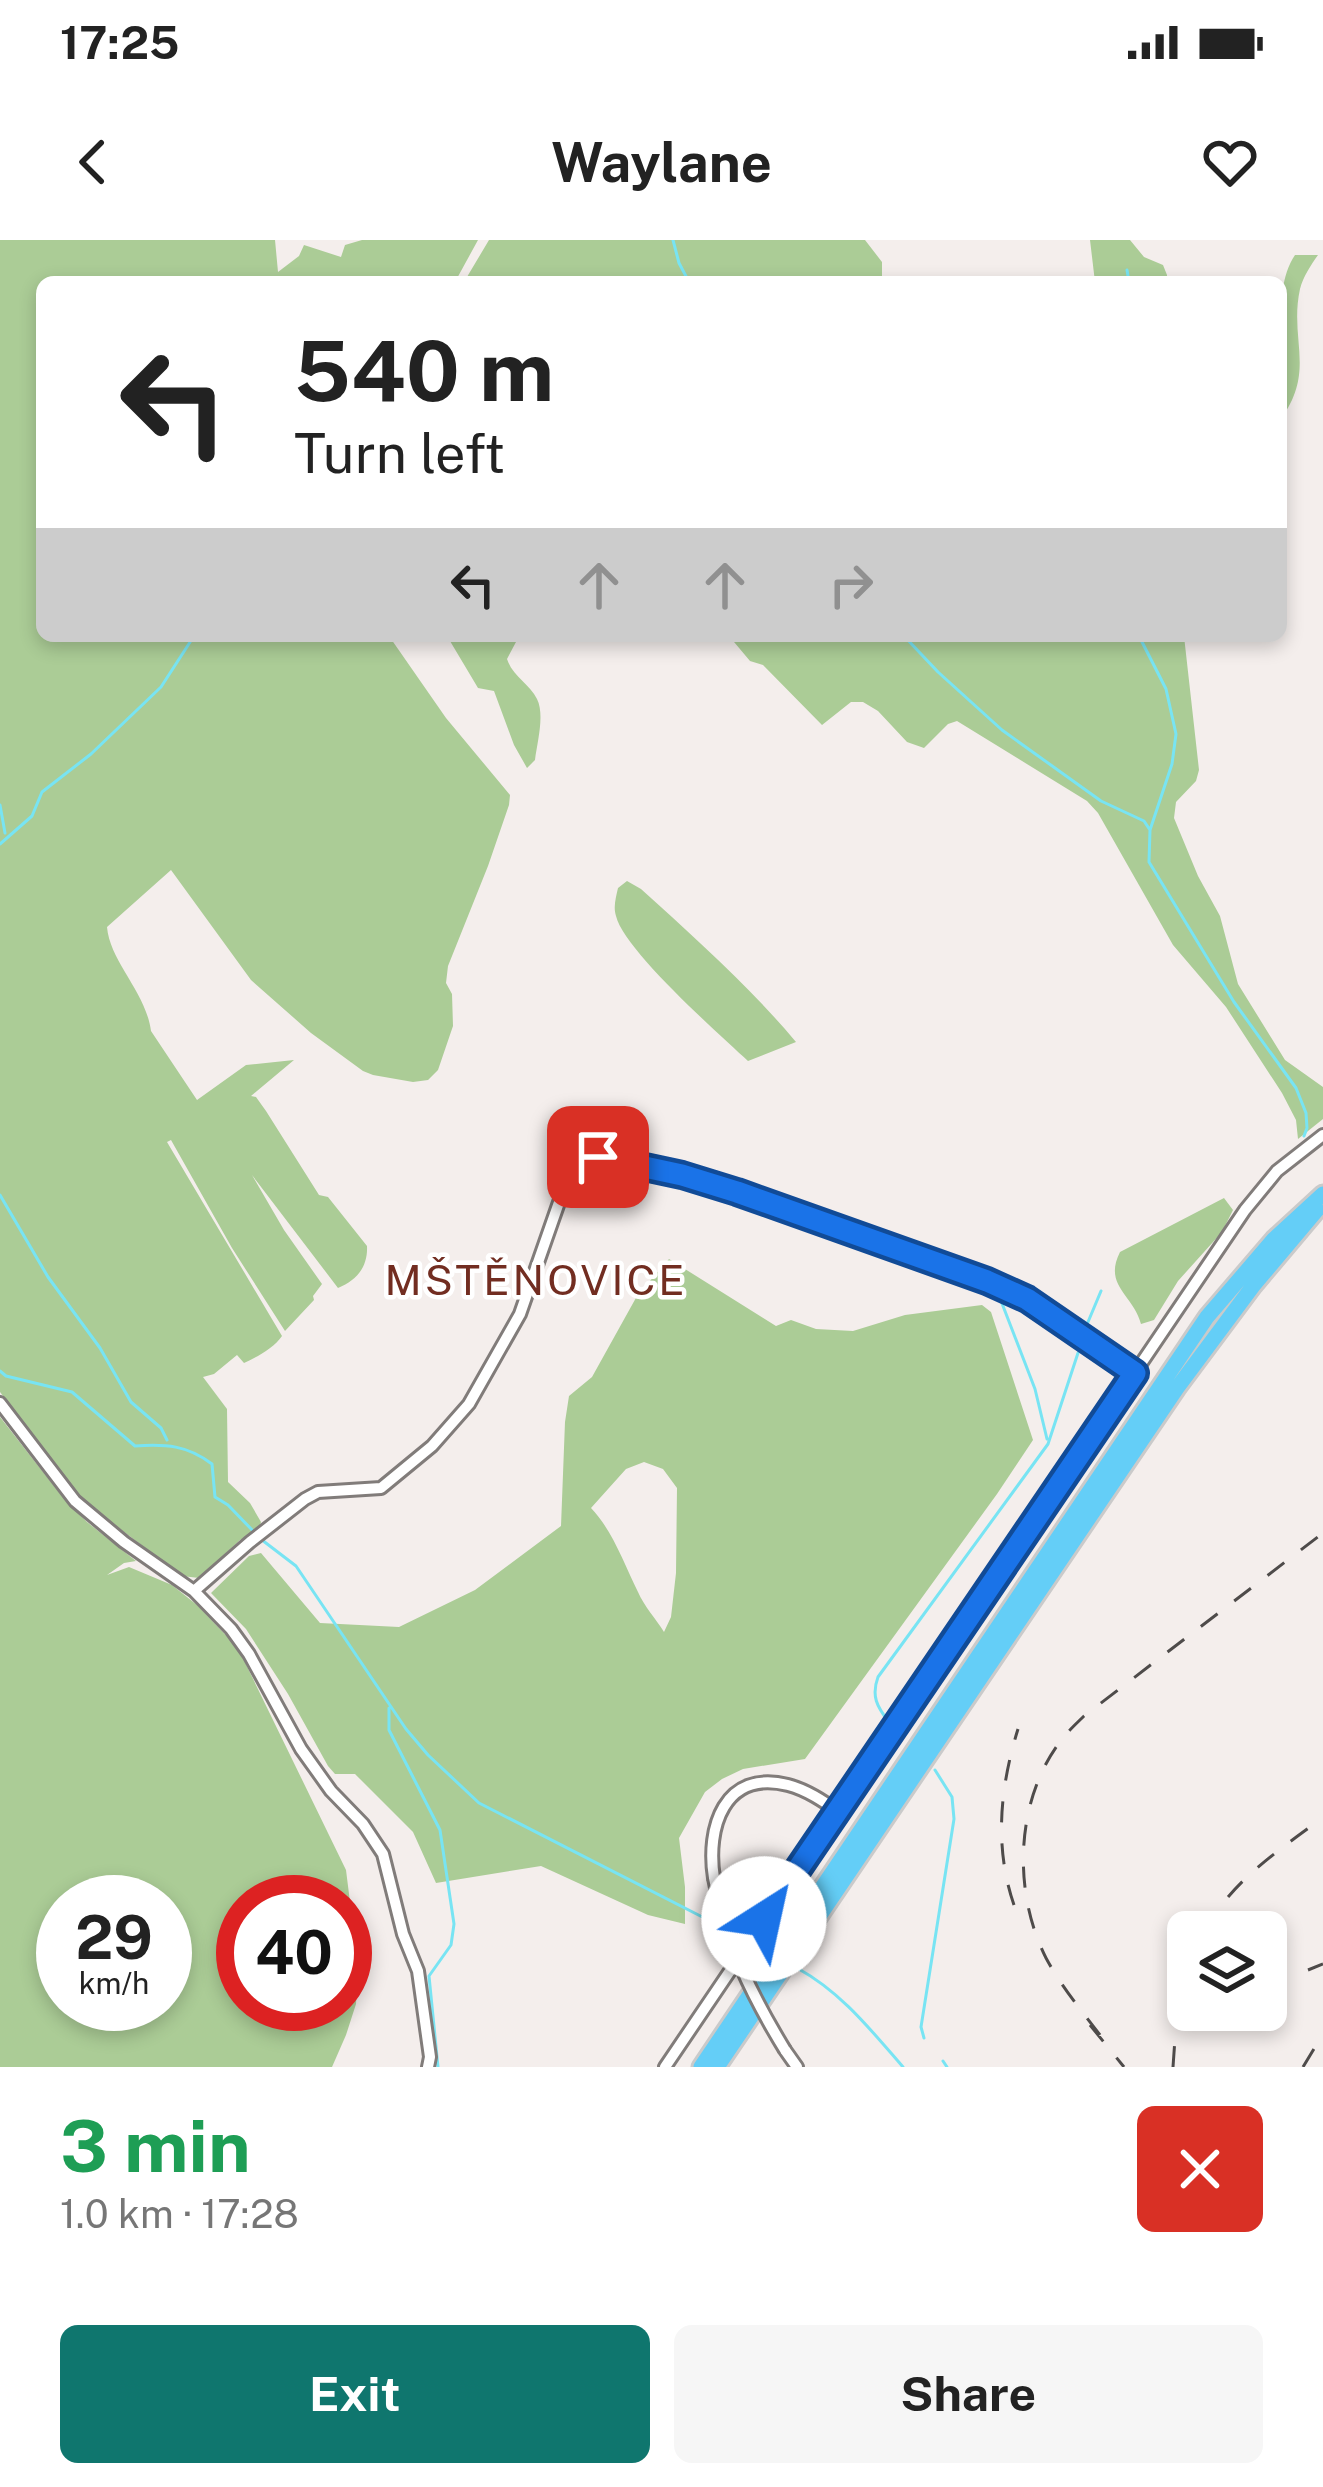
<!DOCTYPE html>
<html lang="en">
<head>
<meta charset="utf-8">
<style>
  :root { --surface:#fff; --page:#f6f6f6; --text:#222; --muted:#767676; --accent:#0f766e }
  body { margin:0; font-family:"Public Sans",sans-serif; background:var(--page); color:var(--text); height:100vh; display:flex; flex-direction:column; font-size:45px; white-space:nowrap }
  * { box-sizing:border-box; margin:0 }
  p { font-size:39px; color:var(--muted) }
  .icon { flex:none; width:66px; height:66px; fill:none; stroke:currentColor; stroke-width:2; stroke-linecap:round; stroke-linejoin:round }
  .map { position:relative; height:1827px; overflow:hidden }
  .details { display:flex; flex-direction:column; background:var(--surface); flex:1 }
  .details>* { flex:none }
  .hud { position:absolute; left:36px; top:36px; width:1251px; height:366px; border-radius:18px; box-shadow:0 6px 18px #0003; background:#fff; color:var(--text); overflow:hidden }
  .controls { position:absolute; left:1167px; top:1671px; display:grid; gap:24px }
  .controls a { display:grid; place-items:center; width:120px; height:120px; border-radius:18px; background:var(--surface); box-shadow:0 6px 18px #0003; font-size:60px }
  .speed { position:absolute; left:36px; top:1635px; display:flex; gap:24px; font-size:60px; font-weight:700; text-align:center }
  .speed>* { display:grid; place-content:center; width:156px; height:156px; border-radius:50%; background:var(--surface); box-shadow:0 6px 18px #0003; line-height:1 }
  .speed small { font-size:30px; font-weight:400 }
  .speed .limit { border:18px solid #d22; background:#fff; color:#111 }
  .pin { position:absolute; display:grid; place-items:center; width:102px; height:102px; color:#fff; margin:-51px; border-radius:24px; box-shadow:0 6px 18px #0006 }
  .me { position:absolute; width:132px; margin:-66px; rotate:35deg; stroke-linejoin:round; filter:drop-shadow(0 0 9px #0008) }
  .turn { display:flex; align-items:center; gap:42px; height:252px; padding:0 60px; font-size:54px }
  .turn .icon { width:156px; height:156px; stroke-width:2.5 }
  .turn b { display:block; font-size:84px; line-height:102px }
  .lanes { display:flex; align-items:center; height:114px; padding:0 60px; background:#0003; justify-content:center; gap:60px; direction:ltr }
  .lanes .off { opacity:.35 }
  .round { display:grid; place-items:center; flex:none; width:126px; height:126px; border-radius:18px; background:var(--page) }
  .overview { display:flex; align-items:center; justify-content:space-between; height:204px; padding:0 60px }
  h1 { font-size:72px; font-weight:700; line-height:90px; color:#1e9e55 }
  .button { display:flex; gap:24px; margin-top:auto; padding:24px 60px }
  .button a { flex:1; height:138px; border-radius:18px; background:var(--accent); color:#fff; font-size:48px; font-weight:700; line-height:138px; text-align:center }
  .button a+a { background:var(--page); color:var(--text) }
  .status { display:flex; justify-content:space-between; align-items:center; height:84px; padding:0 60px; background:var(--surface); direction:ltr }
  .status svg { height:33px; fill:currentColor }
  header { display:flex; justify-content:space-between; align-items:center; height:156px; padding:0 60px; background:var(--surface); font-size:54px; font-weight:700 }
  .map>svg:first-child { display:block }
  .green { fill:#abcc96; fill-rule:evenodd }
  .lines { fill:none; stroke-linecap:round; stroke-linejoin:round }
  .stream { stroke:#78e4f3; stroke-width:3 }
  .tertiary-casing { stroke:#817c7a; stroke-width:16 }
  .trunk-casing { stroke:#cacaca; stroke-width:21 }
  .tertiary { stroke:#fff; stroke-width:10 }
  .trunk { stroke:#64cef7; stroke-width:15 }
  .rail { stroke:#4e4b4a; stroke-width:3; stroke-dasharray:21 21; stroke-linecap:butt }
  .tertiary-bridge-casing { stroke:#817c7a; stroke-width:16; stroke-linecap:butt }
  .tertiary-bridge { stroke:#fff; stroke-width:10 }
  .route-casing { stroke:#114b97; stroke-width:30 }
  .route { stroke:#1a73e8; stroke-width:21 }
  .labels { text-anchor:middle; stroke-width:9; stroke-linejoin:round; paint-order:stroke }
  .quarter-label { font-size:42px; letter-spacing:3px; fill:#722d21; stroke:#fff }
</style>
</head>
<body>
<div class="status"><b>17:25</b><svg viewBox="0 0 49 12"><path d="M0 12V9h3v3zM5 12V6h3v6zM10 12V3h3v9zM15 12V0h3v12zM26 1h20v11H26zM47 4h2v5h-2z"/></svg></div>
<header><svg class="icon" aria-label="back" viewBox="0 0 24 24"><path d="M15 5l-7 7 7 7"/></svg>Waylane<svg class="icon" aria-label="heart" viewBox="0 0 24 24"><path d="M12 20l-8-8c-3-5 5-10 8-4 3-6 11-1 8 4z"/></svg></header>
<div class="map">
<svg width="1323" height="1827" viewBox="0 0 1323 1827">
  <rect width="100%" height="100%" fill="#f4eeec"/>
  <path class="green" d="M0,0H275L278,32L299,16L304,5L341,17L345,5L362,0H478L455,42H42V396H389L446,478L510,555L509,565L488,626L448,726L446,743L452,754L453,786L438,830L428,840L413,842L373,835L363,831L311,793L251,740L171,630L107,687C110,722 146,752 151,791L197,860L246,825L294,820L251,856L256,857L266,871L319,955L328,957L367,1006C368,1027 357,1040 338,1048L252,935L284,990L322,1044L313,1056L314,1060L285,1091L232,1008L171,900L167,902L282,1096C274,1108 257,1117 244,1123L237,1115L214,1134L203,1137L227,1169L228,1242L250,1263L261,1282L259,1289L240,1300L199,1338L182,1336L90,1266L72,1248L0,1152Z
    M489,0H865L882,22V42H464Z
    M1090,0H1130L1144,17L1163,25L1167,35V42H1095Z
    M1295,15H1318C1311,25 1303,37 1300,49C1289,100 1316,130 1281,179C1281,136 1271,49 1295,15Z
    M447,396H524L516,402L507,419C513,437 530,444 537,459C545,475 537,503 535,520L527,528L514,505L494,451L478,448Z
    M729,396H1184L1199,530L1196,541L1176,562L1174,578L1198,636L1220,676L1238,744L1285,820L1323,847V879L1298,899L1296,880L1282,853L1226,767L1173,705L1098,573L1087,561L957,481L948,484L924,508L907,502L878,471L863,462H851L822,485L763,425L750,421Z
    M627,641L641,649C695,698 749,746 796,802L748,821C719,794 624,710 616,676C613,667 616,657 618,648Z
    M1224,958L1233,970L1222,992L1178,1041L1154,1080L1141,1084C1133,1054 1103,1046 1120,1012Z
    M669,1019L776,1086L791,1080L816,1089L853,1091L905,1075L982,1065L991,1072L1033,1200L997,1254L805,1519L743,1529L722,1539L705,1552L679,1598L685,1647V1684L648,1675L541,1626L436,1643L413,1592L355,1534H335L328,1526L288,1454L246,1389L211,1353L249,1316L261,1313L320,1383L399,1387L475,1350L561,1286L565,1182L569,1156L592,1137L637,1056ZM644,1222L663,1229L677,1248L676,1333L671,1377L664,1392C656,1379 644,1366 638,1352C624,1324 613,1291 591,1268L626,1229Z
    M0,1177L61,1255L87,1282L136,1321L124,1323L107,1335L129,1327L172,1345L197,1365L238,1408L346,1630L358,1726L356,1764L346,1795L332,1827H0ZM63,1662H165V1764H63ZM243,1662H345V1764H243Z"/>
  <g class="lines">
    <path class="stream" d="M673,0L679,23L689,42
      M1127,30L1129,42
      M904,396L938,432L1002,490L1101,561L1144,581L1150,590
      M1139,396L1166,449L1176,494L1172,524L1150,590L1149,622L1234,762L1296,848L1306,873L1307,888L1304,896
      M0,565L5,593
      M0,604L32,576L42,552L91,514L161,447L194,396
      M0,955L48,1037L100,1108L131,1162L161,1188L167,1200
      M998,1053L1035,1149L1047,1199
      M1088,1082L1101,1051
      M0,1131L6,1136L72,1152L135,1206C166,1204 187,1205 212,1224L215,1257L228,1265L255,1293
      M262,1300L296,1326L406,1489L428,1515L479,1563L720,1686
      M389,1468V1490L440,1590L454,1684L451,1705L429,1736L438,1827
      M889,1482C877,1467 871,1456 878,1437L1048,1204L1078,1113
      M734,1693L743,1698
      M755,1704L766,1711
      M797,1728C841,1752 870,1789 903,1827
      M924,1798L921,1787L954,1579L952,1557L935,1530
      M943,1821L947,1827"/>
    <defs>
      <path id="tertiary" d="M0,1163L75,1261L124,1302L194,1351L231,1389L249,1414L301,1509L331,1551L363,1584L383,1614L403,1694L418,1731L430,1817L428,1827
        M194,1351L250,1302L305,1259L318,1252L381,1248L432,1206L469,1164L520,1074L571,928L582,920L598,917L682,935L737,952L987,1041L1027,1059L1135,1133
        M714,1638C706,1588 724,1529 788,1545C807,1550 823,1561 839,1572
        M785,1810L797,1827
        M665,1827L1245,970L1277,931L1323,895"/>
      <path id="trunk" d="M701,1827L1207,1077L1274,999L1323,954
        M717,1827L1177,1148L1253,1046L1317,970"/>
    </defs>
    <use href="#tertiary" class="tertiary-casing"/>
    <use href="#trunk" class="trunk-casing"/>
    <use href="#tertiary" class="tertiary"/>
    <use href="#trunk" class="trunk"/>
    <path class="rail" d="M1014,1665C994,1607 1000,1547 1018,1489
      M1205,1692C1230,1641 1279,1611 1323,1577
      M1308,1730L1323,1724
      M1090,1785L1124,1827
      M1100,1795C1081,1770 1061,1746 1046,1718C1013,1653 1015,1563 1059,1503C1066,1493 1076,1484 1084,1476L1323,1293
      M1173,1827L1176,1784L1188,1740
      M1303,1827L1323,1794"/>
    <defs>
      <path id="tertiary-bridge" d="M714,1638C725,1701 752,1756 785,1810"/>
    </defs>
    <use href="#tertiary-bridge" class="tertiary-bridge-casing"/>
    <use href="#tertiary-bridge" class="tertiary-bridge"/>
  </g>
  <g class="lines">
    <defs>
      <path id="route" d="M598,917L682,935L737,952L987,1041L1027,1059L1135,1133L764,1679"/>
    </defs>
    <use href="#route" class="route-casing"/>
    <use href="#route" class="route"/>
  </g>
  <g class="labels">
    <g class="quarter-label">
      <text x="536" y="1055">MŠTĚNOVICE</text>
    </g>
  </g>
</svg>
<div class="controls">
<a><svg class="icon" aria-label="layers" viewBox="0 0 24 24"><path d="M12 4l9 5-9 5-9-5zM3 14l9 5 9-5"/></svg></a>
</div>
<div class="speed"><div>29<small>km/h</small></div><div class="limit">40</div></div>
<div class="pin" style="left:598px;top:917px;background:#d93025"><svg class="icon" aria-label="arrive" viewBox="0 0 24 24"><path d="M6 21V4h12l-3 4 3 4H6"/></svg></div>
<svg class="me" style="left:764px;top:1679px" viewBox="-20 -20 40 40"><circle r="19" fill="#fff"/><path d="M0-13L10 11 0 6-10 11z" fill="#1a73e8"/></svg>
<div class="hud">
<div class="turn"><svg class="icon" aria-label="left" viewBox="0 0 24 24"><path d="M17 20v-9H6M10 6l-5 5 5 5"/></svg><div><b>540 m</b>Turn left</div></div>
<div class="lanes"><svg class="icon" aria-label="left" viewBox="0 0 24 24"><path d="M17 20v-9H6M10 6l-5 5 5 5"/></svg><svg class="icon off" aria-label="ahead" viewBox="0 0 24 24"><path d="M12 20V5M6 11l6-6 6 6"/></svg><svg class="icon off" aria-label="ahead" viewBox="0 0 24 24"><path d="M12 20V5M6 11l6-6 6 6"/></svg><svg class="icon off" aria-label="right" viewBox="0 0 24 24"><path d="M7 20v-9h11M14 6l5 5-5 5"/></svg></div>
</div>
</div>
<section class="details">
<div class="overview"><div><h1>3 min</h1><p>1.0 km · 17:28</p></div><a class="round" style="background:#d93025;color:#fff"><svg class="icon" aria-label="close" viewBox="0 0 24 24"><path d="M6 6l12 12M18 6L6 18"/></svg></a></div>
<div class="button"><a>Exit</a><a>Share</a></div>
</section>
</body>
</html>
